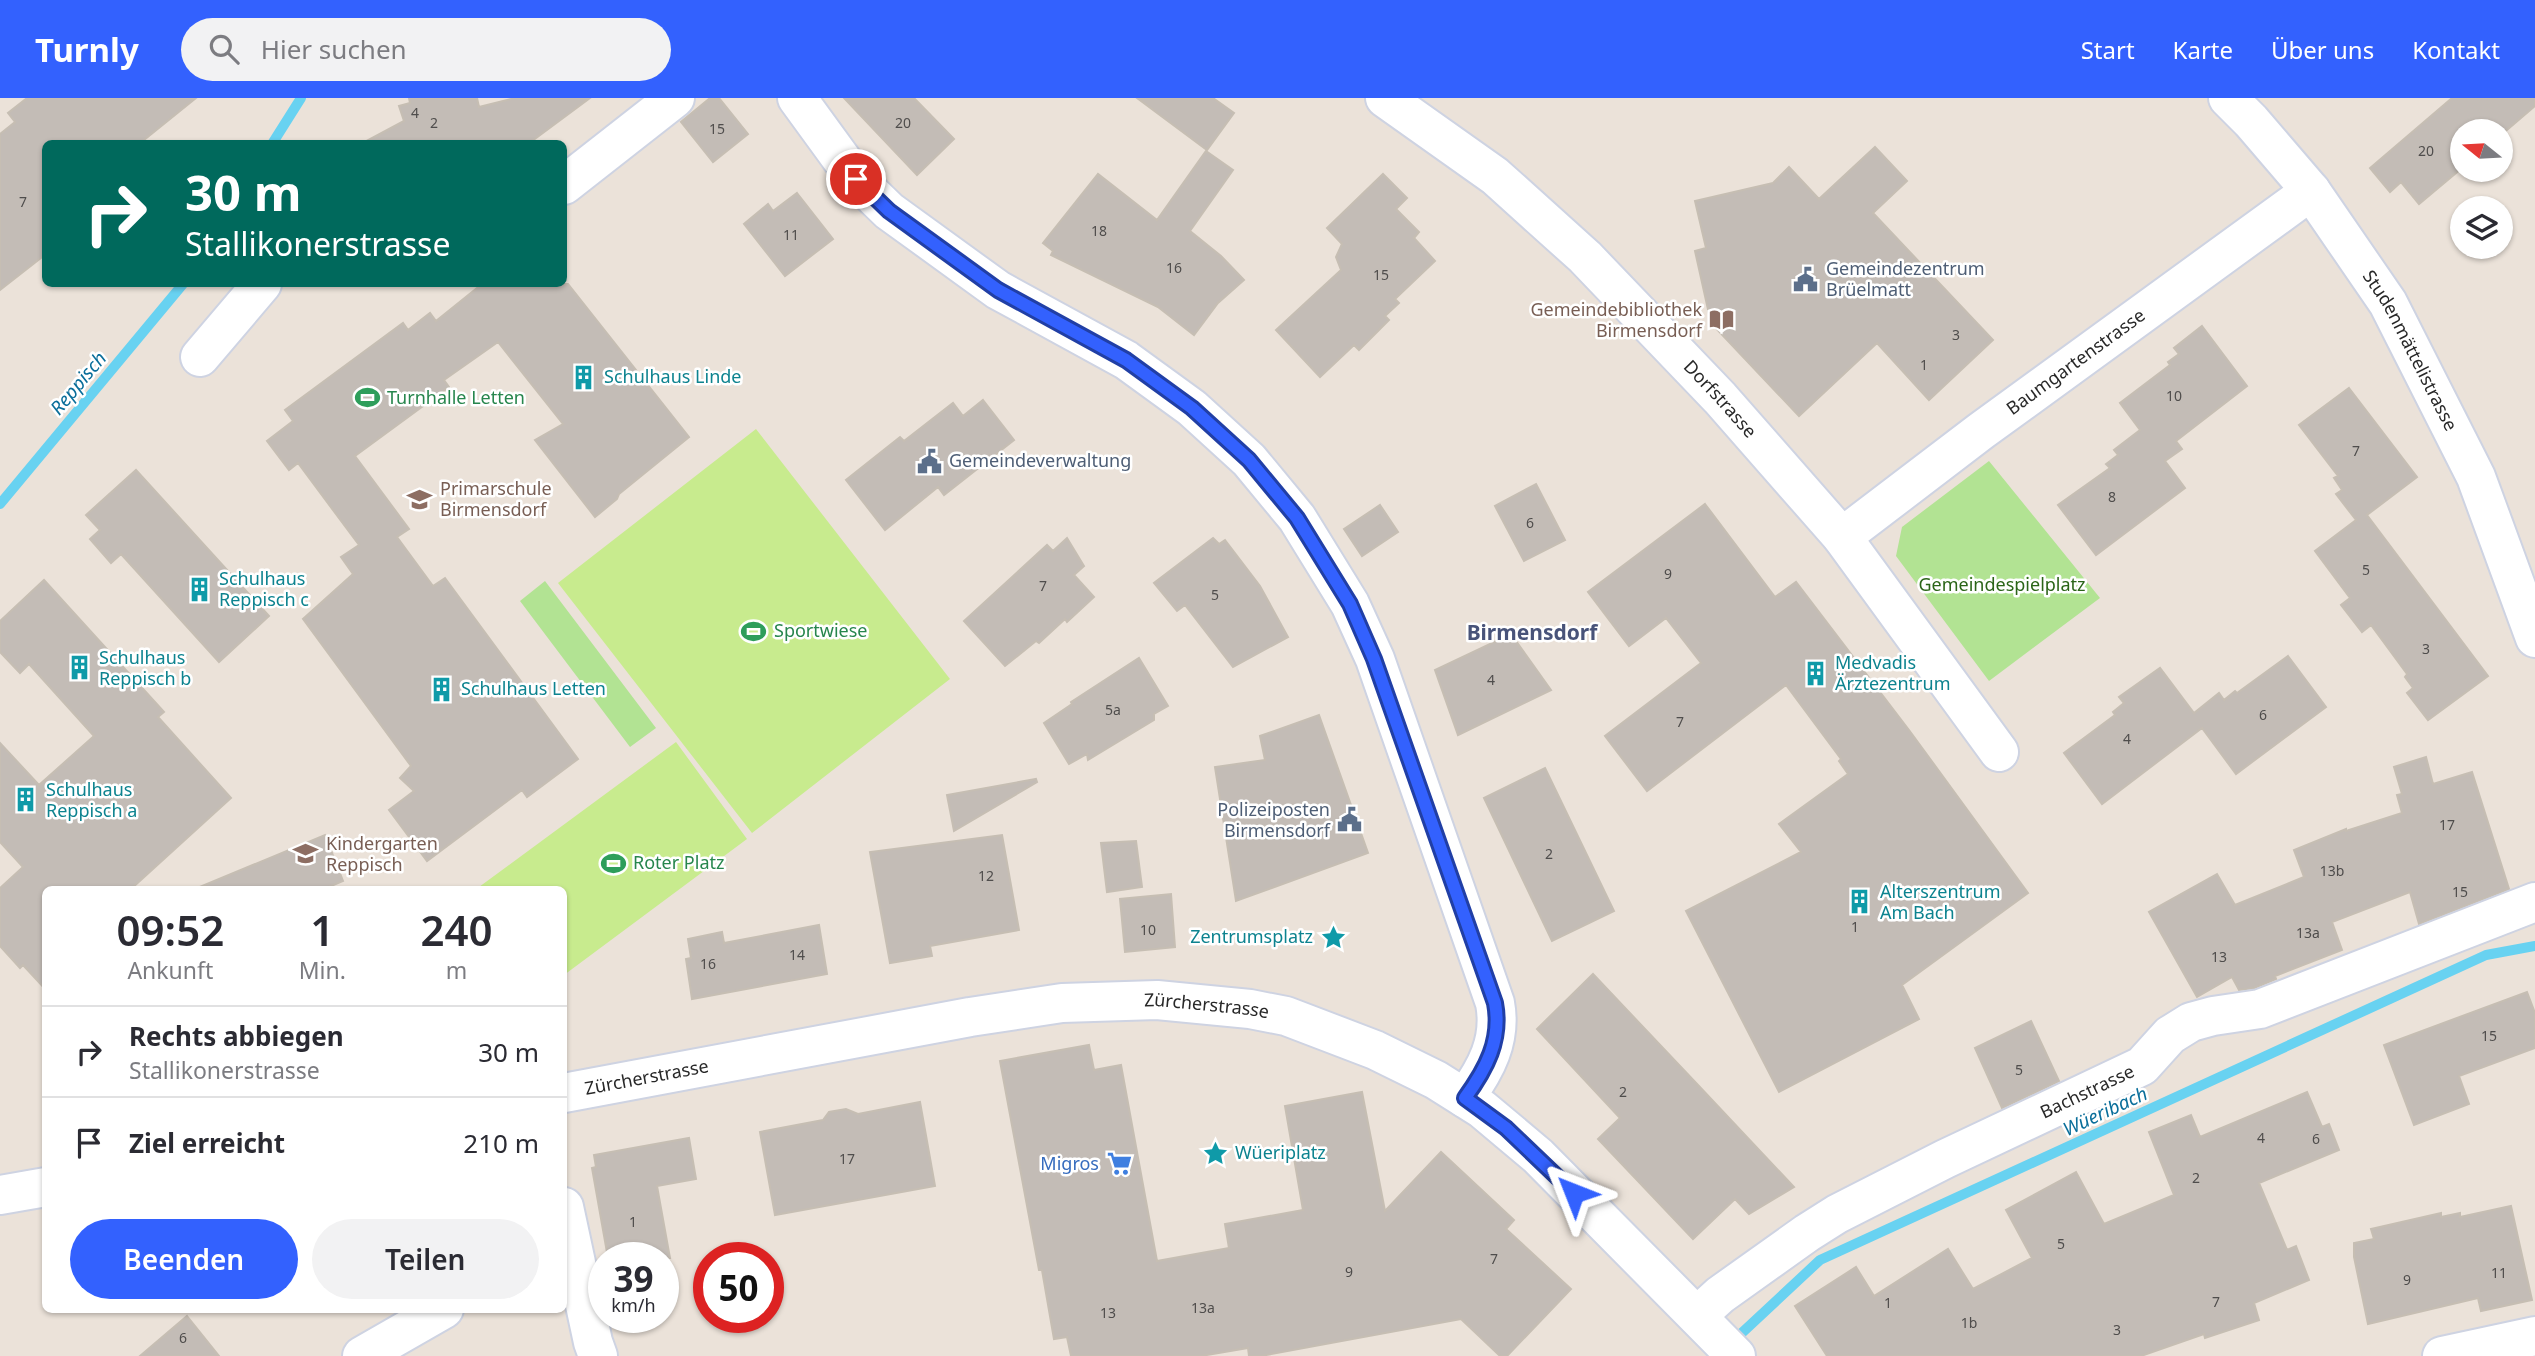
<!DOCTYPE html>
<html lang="de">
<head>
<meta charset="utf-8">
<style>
  :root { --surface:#fff; --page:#f2f2f3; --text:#2b2b33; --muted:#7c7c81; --line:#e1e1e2; --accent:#3361fe }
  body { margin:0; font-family:"Noto Sans",sans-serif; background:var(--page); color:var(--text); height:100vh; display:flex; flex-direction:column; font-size:26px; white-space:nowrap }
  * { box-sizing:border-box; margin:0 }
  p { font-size:23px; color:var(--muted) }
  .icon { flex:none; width:38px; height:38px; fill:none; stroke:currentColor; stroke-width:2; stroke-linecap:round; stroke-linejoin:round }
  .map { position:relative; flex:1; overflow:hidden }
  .details { position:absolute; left:42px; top:788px; width:525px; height:427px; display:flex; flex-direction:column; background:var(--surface); border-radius:10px; box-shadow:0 2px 5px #0004 }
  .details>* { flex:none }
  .banner { position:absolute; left:42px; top:42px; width:525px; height:147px; border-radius:10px; box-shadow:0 2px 5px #0004; background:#00695c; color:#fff; overflow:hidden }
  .needle { width:46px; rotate:288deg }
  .tools { position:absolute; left:2450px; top:21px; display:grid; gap:14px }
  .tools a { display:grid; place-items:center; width:63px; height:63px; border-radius:50%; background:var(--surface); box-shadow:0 2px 5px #0004; font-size:35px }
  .speed { position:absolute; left:588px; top:1144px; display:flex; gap:14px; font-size:35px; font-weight:700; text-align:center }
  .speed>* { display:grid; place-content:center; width:91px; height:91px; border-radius:50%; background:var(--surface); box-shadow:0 2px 5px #0004; line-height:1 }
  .speed small { font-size:18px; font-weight:400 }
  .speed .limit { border:10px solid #d22; background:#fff; color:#111 }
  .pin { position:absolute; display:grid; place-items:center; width:60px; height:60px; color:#fff; margin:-30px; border:4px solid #fff; border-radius:50%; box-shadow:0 2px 7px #0007 }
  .me { position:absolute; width:77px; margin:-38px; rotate:315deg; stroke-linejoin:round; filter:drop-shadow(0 0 5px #0008) }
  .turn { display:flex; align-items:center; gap:24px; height:147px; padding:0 28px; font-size:32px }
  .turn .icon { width:91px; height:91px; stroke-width:2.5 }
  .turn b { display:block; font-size:49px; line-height:60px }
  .eta { display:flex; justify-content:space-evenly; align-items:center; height:119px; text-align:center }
  .eta b { font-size:42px; font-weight:600; line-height:49px }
  .action { display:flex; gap:14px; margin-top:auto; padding:14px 28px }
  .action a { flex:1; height:80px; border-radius:42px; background:var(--accent); color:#fff; font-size:28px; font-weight:600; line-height:80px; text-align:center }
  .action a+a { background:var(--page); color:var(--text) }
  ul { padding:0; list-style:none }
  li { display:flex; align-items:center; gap:21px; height:91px; padding:0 28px; border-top:2px solid var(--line) }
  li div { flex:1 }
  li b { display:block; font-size:26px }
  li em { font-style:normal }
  header { display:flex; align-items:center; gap:42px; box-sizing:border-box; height:98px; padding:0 35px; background:var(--accent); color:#fff }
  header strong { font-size:33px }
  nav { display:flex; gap:38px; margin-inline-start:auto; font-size:24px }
  .search { width:490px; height:63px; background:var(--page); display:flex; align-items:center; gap:18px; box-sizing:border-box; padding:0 24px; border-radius:38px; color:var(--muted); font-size:26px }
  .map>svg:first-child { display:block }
  .green { fill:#b2e393 }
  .pitch { fill:#c8eb8e }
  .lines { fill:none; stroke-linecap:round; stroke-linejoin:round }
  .stream { stroke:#68d2f1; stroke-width:10 }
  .building { fill:#c3bcb6; stroke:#c6beb3; stroke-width:2 }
  .street-casing { stroke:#ced3e2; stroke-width:42 }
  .secondary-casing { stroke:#ced3e2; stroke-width:42 }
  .street { stroke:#fff; stroke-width:38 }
  .secondary { stroke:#fff; stroke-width:38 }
  .route-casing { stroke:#213fa5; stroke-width:18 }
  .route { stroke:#3361fe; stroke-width:12 }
  .labels { text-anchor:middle; stroke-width:5; stroke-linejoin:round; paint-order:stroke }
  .number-label { font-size:14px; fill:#4f4d4c }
  .service-label { font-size:18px; fill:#4e5e75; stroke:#fff; text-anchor:start }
  .education-label { font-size:18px; fill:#785e54; stroke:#fff; text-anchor:start }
  .street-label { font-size:18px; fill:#282828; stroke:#fff }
  .culture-label { font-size:18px; fill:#0d838f; stroke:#fff; text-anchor:start }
  .leisure-label { font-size:18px; fill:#27864d; stroke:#fff; text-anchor:start }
  .park-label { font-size:18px; fill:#2b6518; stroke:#fff }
  .shop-label { font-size:18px; fill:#366cbe; stroke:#fff; text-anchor:end }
  .water-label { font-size:19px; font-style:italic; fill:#0a6e9a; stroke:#fff }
  .quarter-label { font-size:21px; font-weight:bold; fill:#485379; stroke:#fff }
</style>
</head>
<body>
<header>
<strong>Turnly</strong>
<div class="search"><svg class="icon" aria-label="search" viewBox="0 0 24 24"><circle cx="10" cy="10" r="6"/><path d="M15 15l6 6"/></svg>Hier suchen</div>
<nav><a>Start</a><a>Karte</a><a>Über uns</a><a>Kontakt</a></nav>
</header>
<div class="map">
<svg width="2535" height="1258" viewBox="0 0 2535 1258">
  <rect width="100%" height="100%" fill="#ebe2d9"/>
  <path class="green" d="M1989,363L2100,500L1989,583L1896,458L1902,429Z
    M545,483L656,630L630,649L520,503Z"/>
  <path class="pitch" d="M756,331L950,581L752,735L558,485Z
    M676,644L747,741L564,877V791H480L479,789Z"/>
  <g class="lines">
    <path class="stream" d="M272,46L301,0
      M0,406L183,186
      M1731,1245L1820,1162L2486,857L2535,848"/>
  </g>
  <path class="building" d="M27,0H196L139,46H46V156L0,192V36L15,24L8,15Z
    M409,0H477L479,9L515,0H590L528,46H361L404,23L399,8L410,5Z
    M710,0H719L748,36L713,64L681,24Z
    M844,0H914L954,41L917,77Z
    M1137,0H1213L1234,15L1207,52Z
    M2452,0H2535V8L2501,37V33H2462V70L2419,106L2401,84L2390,94L2370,70Z
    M1875,49L1907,83L1873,115L1993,242L1929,302L1877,245L1799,318L1711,225L1695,153L1706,150L1695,103L1773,85L1789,69L1819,101Z
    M1206,53L1233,72L1190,133L1221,158L1244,182L1218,205L1194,237L1158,209L1051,157L1053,153L1043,145L1098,76L1157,122Z
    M1383,76L1407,100L1396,111L1419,134L1414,140L1435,163L1395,201L1399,205L1385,218L1389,222L1359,252L1354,247L1320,279L1276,232L1341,172L1336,159L1342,146L1327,130Z
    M797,95L833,141L785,178L744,126L768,106L773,113Z
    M482,186H568L689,339L619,396L617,401L595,419L535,342L563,326L498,244L444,282L449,289L355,358L409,431L397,439L433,488L445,480L578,661L527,699L522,692L427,763L389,712L414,693L400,680L411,668L303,521L353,476L341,459L359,447L298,365L289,372L267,343L293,323L285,312L403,225L408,232L430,215L436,223Z
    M2202,228L2247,288L2176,343L2182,351L2165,363L2185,390L2096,457L2058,407L2110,370L2106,366L2118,357L2114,352L2140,332L2120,305L2170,267L2168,264L2179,256L2174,250Z
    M2349,290L2417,379L2367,417L2488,578L2428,622L2407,595L2413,590L2405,579L2407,576L2371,527L2362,534L2341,507L2350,500L2315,453L2356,422L2336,396L2342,392L2334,380L2338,378L2299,327Z
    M983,302L1014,342L944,397L938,389L885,432L846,382L900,339L904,343L953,305L963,318Z
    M136,372L269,518L219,564L121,456L111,465L90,441L100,432L86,417Z
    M1536,386L1565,442L1524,463L1495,408Z
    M1705,406L1775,499L1796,484L1909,632L2028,795L1902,887L1919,921L1779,994L1686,813L1801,754L1779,726L1848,676L1839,663L1841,661L1786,587L1647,693L1605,638L1701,565L1666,520L1629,548L1588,494Z
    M1380,407L1398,434L1362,458L1344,431Z
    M1067,440L1084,468L1074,477L1094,499L1067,524L1065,521L1039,545L1036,543L1005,568L964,523L1047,447L1053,453Z
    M1213,440L1219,446L1225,442L1260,488L1288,539L1233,569L1185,507L1177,513L1154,485Z
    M44,482L164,614L158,619L231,700L131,791H46V892L23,867L20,870L0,848V790L23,769L0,744V645L39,687L94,638L29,566L20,575L0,554V523Z
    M1511,536L1551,592L1458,637L1435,572Z
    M2288,558L2326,609L2236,676L2202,630L2102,706L2064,655L2115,617L2113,614L2124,605L2119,599L2160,570L2194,615L2219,595L2224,602L2235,593L2237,595Z
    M1139,560L1168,608L1154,616V622L1088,662L1087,656L1069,666L1044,625L1072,606L1071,604Z
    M1319,617L1368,755L1236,803L1215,669L1265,662L1260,638Z
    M2426,659L2433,686L2472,674L2509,791L2419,826L2410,794L2332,824L2342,852L2275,878L2276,881L2254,890L2239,892L2232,879L2197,899L2149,814L2217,776L2235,807L2304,779L2294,752L2346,731V733L2402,715L2397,697L2402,696L2394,669Z
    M1545,670L1614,813L1552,843L1484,700Z
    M1036,681L1037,684L954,733L947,697Z
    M325,737L343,783L324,791H195Z
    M1002,737L1019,832L930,848L932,858L890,865L870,754Z
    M1136,743L1142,789L1107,794L1101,745Z
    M1171,796L1175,849L1125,854L1120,801Z
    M819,827L827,876L692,901L686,861L691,860L688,841L722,834L724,845Z
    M1593,876L1698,987L1794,1089L1749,1116L1735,1101L1693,1141L1598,1041L1620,1020L1537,931Z
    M2527,894L2535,915V950L2459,978L2469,1006L2414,1027L2384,947Z
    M2031,923L2059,983L2002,1010L1975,950Z
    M1089,947L1094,972L1121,967L1157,1163L1229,1150L1225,1126L1303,1112L1285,1008L1362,994L1385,1113L1441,1054L1514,1122L1506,1131L1571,1191L1507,1258H1500L1461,1221L1261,1258H1249L1248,1250L1201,1258H1071L1067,1239L1054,1241L1042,1172H1039L1000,963Z
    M2307,994L2322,1029L2329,1026L2339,1052L2259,1085L2287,1152L2296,1148L2309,1182L2254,1205L2259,1222L2205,1240L2204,1236L2141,1258H1827L1795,1208L1856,1169L1874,1198L1948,1151L1973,1191L2032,1160L2006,1112L2076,1074L2104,1126L2174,1097L2149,1034L2191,1017L2200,1039Z
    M920,1004L935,1088L775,1117L760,1034L823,1022L829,1014L846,1011L858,1016Z
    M689,1040L696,1081L657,1088L670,1160H608L592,1070L596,1069L594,1057Z
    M2511,1108L2532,1202L2481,1213L2478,1200L2368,1226L2354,1159V1145L2374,1141L2371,1131L2441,1115V1119L2460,1115V1119Z
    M187,1218L219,1258H140Z"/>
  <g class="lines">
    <defs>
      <g id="street">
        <path id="s1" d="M1385,0L1495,78L1585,159L1720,300L1842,439L1999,654"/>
        <path id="s2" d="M2228,0L2251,23L2311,93L2388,205L2476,379L2535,540"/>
        <path d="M564,87L675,0"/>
        <path d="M200,259L262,186"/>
        <path id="s3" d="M1842,439L1981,333L2311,93"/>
        <path d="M564,1109L593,1244L598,1258"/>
        <path id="s4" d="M1697,1218L1720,1197L1807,1135L1837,1116L1945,1061L2142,968L2170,937L2191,924L2213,918L2260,911L2535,804"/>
        <path d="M362,1258L444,1211"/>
      </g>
      <g id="secondary">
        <path d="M797,0L856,81L889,113L998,192L1126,262L1192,310L1249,362L1297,420L1350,506L1375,561L1495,905C1502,942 1486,971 1465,1000"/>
        <path id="s5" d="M564,995L970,919L1062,905L1157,902L1250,911L1286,918L1375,952L1436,982L1482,1011L1538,1058L1736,1258"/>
        <path d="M0,1097L46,1089"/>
        <path d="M2442,1258L2535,1238"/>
      </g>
    </defs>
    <use href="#street" class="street-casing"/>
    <use href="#secondary" class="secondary-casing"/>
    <use href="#street" class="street"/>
    <use href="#secondary" class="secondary"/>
  </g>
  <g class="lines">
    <defs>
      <path id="route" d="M856,81L889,113L998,192L1126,262L1192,310L1249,362L1297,420L1350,506L1374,561L1495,905C1502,942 1486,971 1465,1000L1506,1030L1574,1095"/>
    </defs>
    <use href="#route" class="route-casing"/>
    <use href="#route" class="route"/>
  </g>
  <defs>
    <symbol id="civic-bare" viewBox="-9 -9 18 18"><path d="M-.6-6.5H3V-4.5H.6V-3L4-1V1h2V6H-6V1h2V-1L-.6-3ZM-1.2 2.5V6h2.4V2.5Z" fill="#5c6f8a" stroke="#fff" stroke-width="2.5" paint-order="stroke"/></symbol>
    <symbol id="library-bare" viewBox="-9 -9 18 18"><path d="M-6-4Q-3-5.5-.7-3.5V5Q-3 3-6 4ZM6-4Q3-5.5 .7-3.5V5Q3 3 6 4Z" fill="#8d6e63" stroke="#fff" stroke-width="2.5" paint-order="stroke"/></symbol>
    <symbol id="building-bare" viewBox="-9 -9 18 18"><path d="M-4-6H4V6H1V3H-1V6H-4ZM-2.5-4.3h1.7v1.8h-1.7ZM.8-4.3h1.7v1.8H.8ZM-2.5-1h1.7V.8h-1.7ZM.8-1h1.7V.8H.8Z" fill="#0f9aa8" stroke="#fff" stroke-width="2.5" paint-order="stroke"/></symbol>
    <symbol id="stadium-bare" viewBox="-9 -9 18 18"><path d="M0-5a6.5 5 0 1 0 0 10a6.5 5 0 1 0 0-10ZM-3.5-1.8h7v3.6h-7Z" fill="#2e9e5b" stroke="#fff" stroke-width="2.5" paint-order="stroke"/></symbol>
    <symbol id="school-bare" viewBox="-9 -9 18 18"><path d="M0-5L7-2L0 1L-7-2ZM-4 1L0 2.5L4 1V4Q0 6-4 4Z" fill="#8d6e63" stroke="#fff" stroke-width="2.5" paint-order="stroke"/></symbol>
    <symbol id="sight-bare" viewBox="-9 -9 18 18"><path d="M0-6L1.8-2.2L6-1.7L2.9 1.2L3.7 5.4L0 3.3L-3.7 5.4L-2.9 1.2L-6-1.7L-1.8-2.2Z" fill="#0f9aa8" stroke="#fff" stroke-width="2.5" paint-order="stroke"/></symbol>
    <symbol id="supermarket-bare" viewBox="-9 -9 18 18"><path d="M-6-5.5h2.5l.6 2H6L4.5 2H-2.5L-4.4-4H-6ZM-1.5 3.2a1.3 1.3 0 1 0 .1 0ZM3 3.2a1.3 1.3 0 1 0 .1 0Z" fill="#3f7fe0" stroke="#fff" stroke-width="2.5" paint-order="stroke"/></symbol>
  </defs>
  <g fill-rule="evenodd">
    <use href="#civic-bare" x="1788" y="164" width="35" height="35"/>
    <use href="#library-bare" x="1704" y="204" width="35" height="35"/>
    <use href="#building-bare" x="566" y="262" width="35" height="35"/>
    <use href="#stadium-bare" x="350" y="282" width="35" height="35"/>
    <use href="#civic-bare" x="912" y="346" width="35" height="35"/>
    <use href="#school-bare" x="402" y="384" width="35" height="35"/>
    <use href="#building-bare" x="182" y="474" width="35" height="35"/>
    <use href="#stadium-bare" x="736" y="516" width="35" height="35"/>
    <use href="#building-bare" x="62" y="552" width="35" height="35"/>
    <use href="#building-bare" x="1798" y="558" width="35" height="35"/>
    <use href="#building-bare" x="424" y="574" width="35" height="35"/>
    <use href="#building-bare" x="8" y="684" width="35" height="35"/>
    <use href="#civic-bare" x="1332" y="704" width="35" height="35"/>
    <use href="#school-bare" x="288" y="738" width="35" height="35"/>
    <use href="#stadium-bare" x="596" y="748" width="35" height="35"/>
    <use href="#building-bare" x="1842" y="786" width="35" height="35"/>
    <use href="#sight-bare" x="1316" y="822" width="35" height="35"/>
    <use href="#sight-bare" x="1198" y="1038" width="35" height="35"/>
    <use href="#supermarket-bare" x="1102" y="1048" width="35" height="35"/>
  </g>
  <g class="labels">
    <g class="number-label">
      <text x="415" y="20">4</text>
      <text x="434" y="30">2</text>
      <text x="903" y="30">20</text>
      <text x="717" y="36">15</text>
      <text x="2426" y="58">20</text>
      <text x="23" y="109">7</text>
      <text x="1099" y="138">18</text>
      <text x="791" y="142">11</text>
      <text x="1174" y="175">16</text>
      <text x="1381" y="182">15</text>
      <text x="1956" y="242">3</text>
      <text x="1924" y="272">1</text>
      <text x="2174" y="303">10</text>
      <text x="2356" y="358">7</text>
      <text x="2112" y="404">8</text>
      <text x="1530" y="430">6</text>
      <text x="2366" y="477">5</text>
      <text x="1668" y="481">9</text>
      <text x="1043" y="493">7</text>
      <text x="1215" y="502">5</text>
      <text x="2426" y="556">3</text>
      <text x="1491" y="587">4</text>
      <text x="1113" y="617">5a</text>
      <text x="2263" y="622">6</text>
      <text x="1680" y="629">7</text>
      <text x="2127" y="646">4</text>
      <text x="2447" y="732">17</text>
      <text x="1549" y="761">2</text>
      <text x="2332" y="778">13b</text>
      <text x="986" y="783">12</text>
      <text x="2460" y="799">15</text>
      <text x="1855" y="834">1</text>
      <text x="1148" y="837">10</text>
      <text x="2308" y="840">13a</text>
      <text x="797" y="862">14</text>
      <text x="2219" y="864">13</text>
      <text x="708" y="871">16</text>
      <text x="2489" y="943">15</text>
      <text x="2019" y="977">5</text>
      <text x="1623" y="999">2</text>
      <text x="2261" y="1045">4</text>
      <text x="2316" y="1046">6</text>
      <text x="847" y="1066">17</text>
      <text x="2196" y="1085">2</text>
      <text x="633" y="1129">1</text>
      <text x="2061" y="1151">5</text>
      <text x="1494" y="1166">7</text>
      <text x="1349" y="1179">9</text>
      <text x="2499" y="1180">11</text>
      <text x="2407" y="1187">9</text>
      <text x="2216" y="1209">7</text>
      <text x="1888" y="1210">1</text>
      <text x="1203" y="1215">13a</text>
      <text x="1108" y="1220">13</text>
      <text x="1969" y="1230">1b</text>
      <text x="2117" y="1237">3</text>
      <text x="183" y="1245">6</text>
    </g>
    <g class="service-label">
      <text x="1826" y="177">Gemeindezentrum<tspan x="1826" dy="21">Brüelmatt</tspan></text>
      <text x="949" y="369">Gemeindeverwaltung</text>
      <text x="1330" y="718" text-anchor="end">Polizeiposten<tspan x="1330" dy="21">Birmensdorf</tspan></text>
    </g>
    <g class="education-label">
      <text x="1702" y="218" text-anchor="end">Gemeindebibliothek<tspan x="1702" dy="21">Birmensdorf</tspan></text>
      <text x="440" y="397">Primarschule<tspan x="440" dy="21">Birmensdorf</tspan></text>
      <text x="326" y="752">Kindergarten<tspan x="326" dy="21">Reppisch</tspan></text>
    </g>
    <g class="street-label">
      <text dy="6" stroke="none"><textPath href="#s2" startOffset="313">Studenmättelistrasse</textPath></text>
      <text dy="6" stroke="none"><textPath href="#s3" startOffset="292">Baumgartenstrasse</textPath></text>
      <text dy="6" stroke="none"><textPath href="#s1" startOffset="452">Dorfstrasse</textPath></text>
      <text dy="6" stroke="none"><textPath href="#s5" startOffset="651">Zürcherstrasse</textPath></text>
      <text dy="6" stroke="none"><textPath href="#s5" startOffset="84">Zürcherstrasse</textPath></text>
      <text dy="6" stroke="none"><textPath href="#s4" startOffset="452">Bachstrasse</textPath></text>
    </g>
    <g class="culture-label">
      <text x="604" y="285">Schulhaus Linde</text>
      <text x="219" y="487">Schulhaus<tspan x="219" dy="21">Reppisch c</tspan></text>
      <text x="99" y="566">Schulhaus<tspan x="99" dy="21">Reppisch b</tspan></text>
      <text x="1835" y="571">Medvadis<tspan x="1835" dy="21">Ärztezentrum</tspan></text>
      <text x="461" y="597">Schulhaus Letten</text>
      <text x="46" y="698">Schulhaus<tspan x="46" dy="21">Reppisch a</tspan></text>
      <text x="1880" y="800">Alterszentrum<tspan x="1880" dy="21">Am Bach</tspan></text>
      <text x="1313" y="845" text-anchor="end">Zentrumsplatz</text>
      <text x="1235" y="1061">Wüeriplatz</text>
    </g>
    <g class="leisure-label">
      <text x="387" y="306">Turnhalle Letten</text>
      <text x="774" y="539">Sportwiese</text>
      <text x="633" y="771">Roter Platz</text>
    </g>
    <g class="park-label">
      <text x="2002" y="493">Gemeindespielplatz</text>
    </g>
    <g class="shop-label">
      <text x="1099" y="1072">Migros</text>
    </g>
    <g class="water-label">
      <text transform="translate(78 285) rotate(-50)" y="7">Reppisch</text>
      <text transform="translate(2105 1013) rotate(-25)" y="7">Wüeribach</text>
    </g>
    <g class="quarter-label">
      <text x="1532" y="542">Birmensdorf</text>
    </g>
  </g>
</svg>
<div class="tools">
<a><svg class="needle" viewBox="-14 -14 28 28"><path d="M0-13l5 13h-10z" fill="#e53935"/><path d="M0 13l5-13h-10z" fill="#7c7c81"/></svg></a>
<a><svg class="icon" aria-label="layers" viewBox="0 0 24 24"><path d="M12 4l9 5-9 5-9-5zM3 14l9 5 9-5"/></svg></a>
</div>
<div class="speed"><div>39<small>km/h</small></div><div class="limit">50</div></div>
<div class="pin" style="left:856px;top:81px;background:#d93025"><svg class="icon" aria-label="arrive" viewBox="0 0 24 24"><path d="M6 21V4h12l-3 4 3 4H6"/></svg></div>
<svg class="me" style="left:1574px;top:1095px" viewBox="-20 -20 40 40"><path d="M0-17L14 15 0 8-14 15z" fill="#3361fe" stroke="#fff" stroke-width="4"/></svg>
<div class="banner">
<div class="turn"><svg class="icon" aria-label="right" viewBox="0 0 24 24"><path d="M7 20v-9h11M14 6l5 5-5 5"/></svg><div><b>30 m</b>Stallikonerstrasse</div></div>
</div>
<section class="details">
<div class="eta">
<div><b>09:52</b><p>Ankunft</p></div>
<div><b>1</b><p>Min.</p></div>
<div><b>240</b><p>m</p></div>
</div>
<ul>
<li><svg class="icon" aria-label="right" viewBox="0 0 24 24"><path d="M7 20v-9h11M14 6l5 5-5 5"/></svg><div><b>Rechts abbiegen</b><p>Stallikonerstrasse</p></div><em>30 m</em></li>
<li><svg class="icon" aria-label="arrive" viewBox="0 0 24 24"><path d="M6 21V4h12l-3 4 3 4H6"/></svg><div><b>Ziel erreicht</b></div><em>210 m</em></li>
</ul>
<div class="action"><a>Beenden</a><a>Teilen</a></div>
</section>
</div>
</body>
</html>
